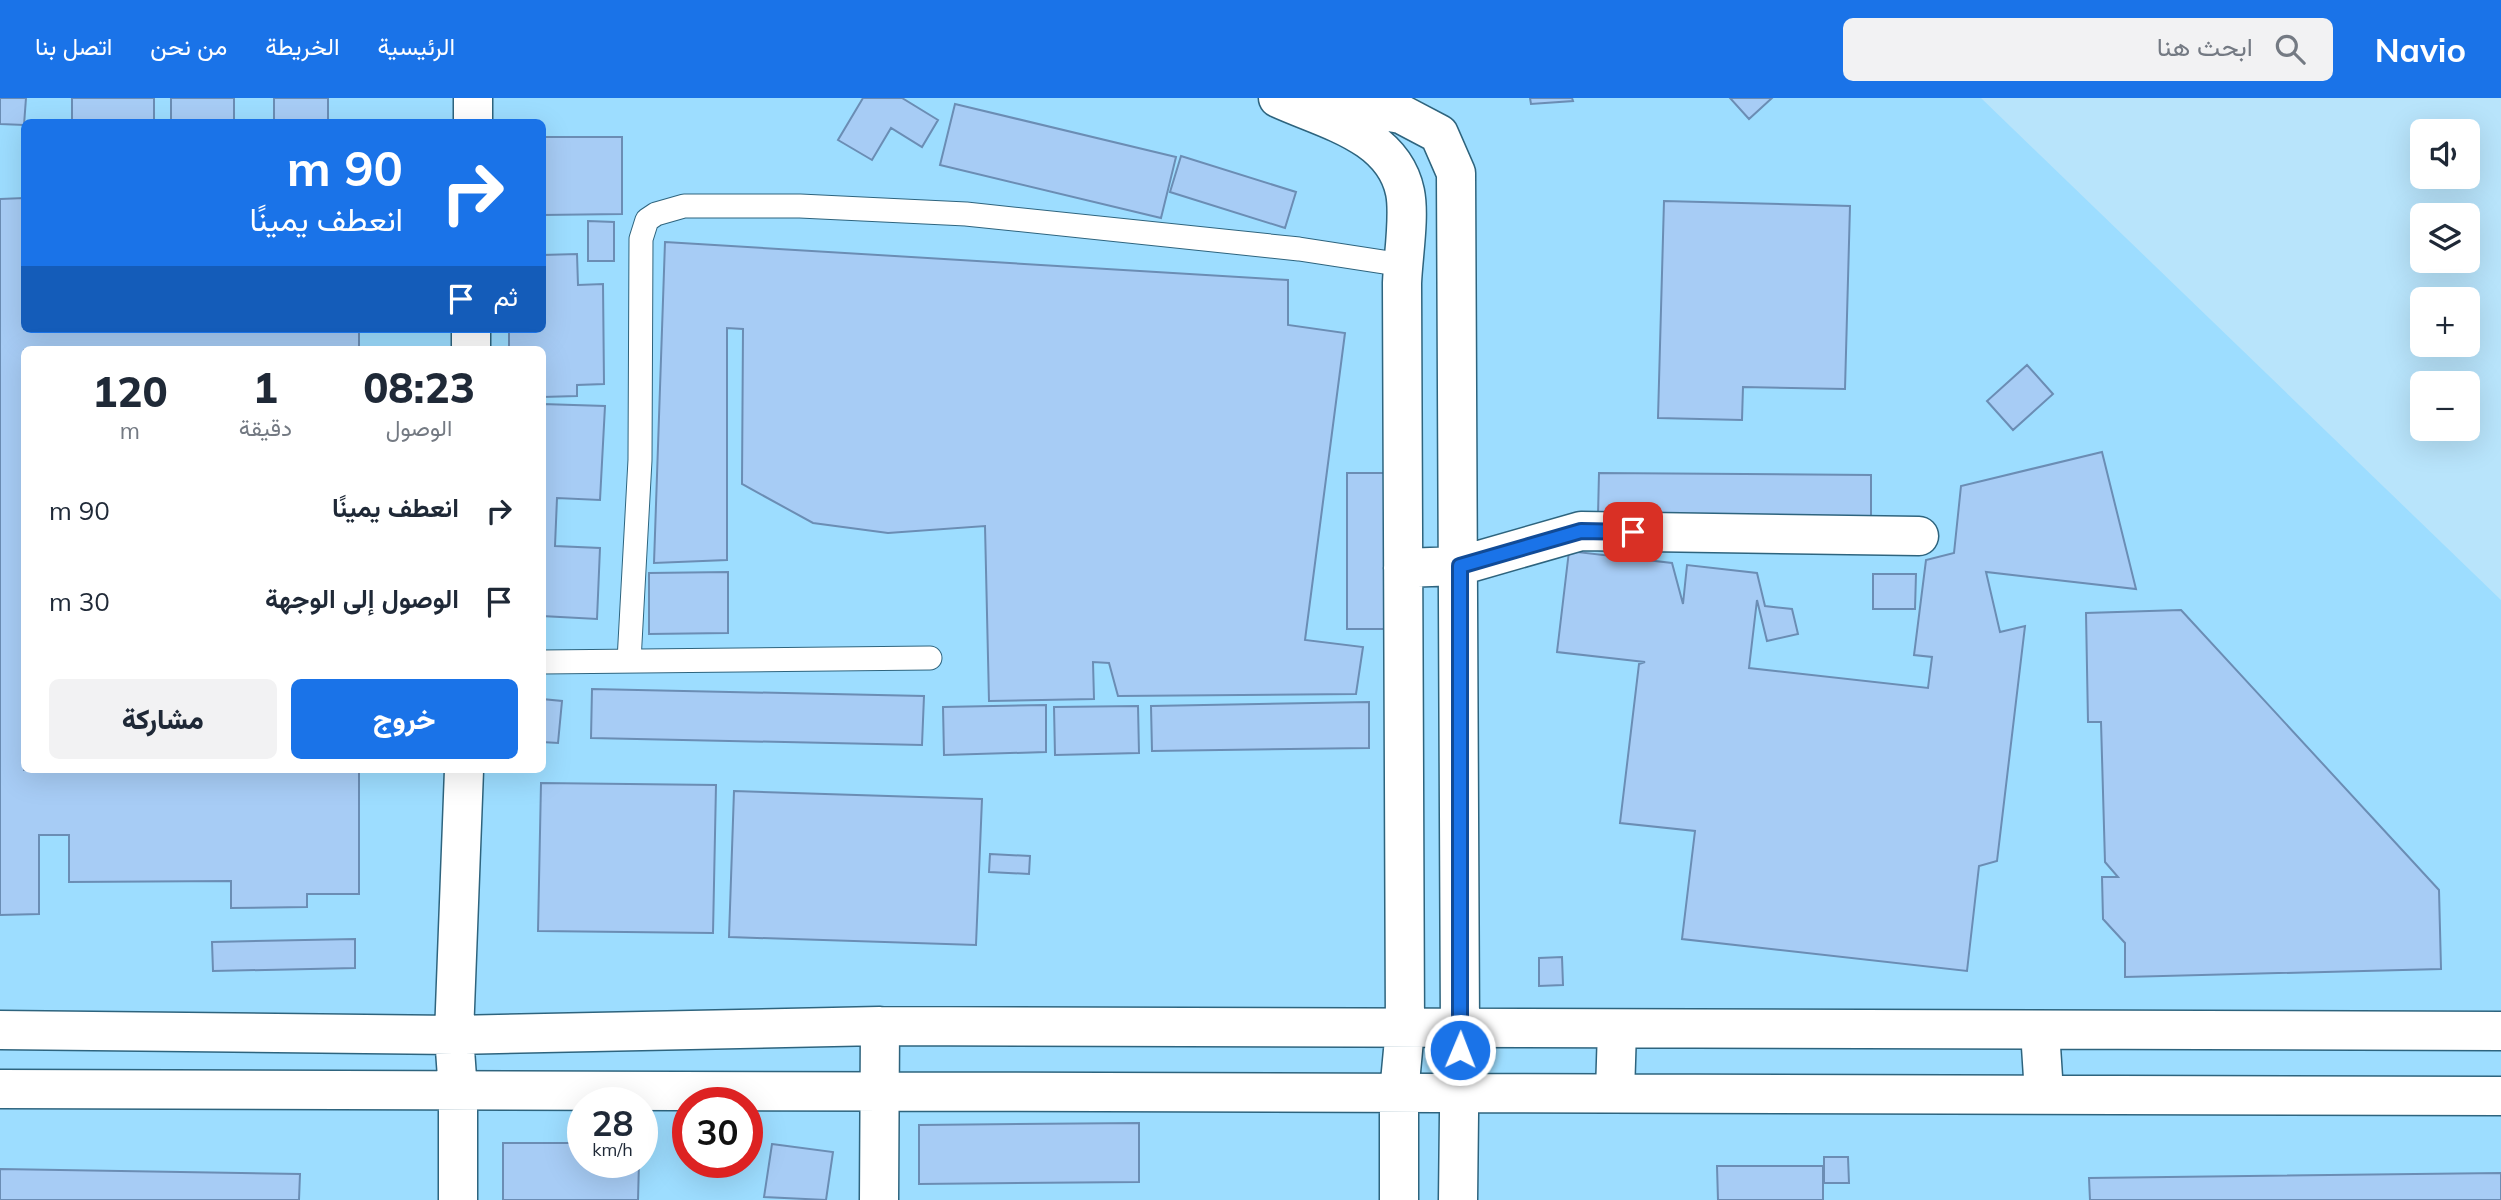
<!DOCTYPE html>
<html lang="ar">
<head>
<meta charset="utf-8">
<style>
  :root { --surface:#fff; --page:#f2f2f3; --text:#1f2937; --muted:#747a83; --accent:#1a73e8 }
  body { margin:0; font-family:Mulish,Vazirmatn,sans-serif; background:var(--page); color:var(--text); direction:rtl; height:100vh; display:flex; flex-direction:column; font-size:26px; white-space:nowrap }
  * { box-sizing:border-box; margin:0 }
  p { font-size:23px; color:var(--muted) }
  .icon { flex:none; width:38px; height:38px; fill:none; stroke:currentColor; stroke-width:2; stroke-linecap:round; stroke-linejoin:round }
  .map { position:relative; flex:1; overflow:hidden; direction:ltr }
  .details { position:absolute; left:21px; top:248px; width:525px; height:427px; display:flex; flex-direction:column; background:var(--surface); border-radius:10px; box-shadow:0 7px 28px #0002; direction:rtl }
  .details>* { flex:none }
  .guide { position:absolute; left:21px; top:21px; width:525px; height:214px; border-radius:10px; box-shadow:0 7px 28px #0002; direction:rtl; background:#1a73e8; color:#fff; overflow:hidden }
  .buttons { position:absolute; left:2410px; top:21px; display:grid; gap:14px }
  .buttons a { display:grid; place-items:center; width:70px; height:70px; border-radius:10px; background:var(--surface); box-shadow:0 7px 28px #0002; font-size:35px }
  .speed { position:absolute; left:567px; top:989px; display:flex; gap:14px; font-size:35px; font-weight:700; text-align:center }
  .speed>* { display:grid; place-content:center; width:91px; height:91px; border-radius:50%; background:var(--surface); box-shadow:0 7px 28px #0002; line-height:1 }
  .speed small { font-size:18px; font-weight:400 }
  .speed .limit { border:10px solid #d22; background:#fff; color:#111 }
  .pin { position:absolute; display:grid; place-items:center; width:60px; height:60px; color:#fff; margin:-30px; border-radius:14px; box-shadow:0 4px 10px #0006 }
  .me { position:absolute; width:77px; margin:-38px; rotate:1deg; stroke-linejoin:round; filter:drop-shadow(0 0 5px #0008) }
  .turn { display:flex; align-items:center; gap:24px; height:147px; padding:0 28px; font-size:32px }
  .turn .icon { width:91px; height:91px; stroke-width:2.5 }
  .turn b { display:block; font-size:49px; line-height:60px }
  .then { display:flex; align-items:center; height:66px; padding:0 28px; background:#0003; gap:14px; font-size:26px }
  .eta { display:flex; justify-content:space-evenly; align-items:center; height:119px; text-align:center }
  .eta b { font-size:42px; font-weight:800; line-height:49px }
  .button { display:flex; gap:14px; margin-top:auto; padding:14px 28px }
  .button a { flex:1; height:80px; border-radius:10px; background:var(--accent); color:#fff; font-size:28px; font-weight:800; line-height:80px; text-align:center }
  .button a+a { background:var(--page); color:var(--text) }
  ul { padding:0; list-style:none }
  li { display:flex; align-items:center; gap:21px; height:91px; padding:0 28px }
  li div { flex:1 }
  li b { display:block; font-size:26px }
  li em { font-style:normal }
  header { display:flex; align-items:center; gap:42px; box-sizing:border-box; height:98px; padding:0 35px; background:var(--accent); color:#fff }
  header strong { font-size:33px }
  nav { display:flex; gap:38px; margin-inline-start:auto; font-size:24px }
  .search { width:490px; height:63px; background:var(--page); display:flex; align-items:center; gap:18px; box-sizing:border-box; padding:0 24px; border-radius:10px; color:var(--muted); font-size:26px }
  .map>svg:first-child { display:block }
  .built { fill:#9dddff; fill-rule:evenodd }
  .building { fill:#a7ccf5; stroke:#6b8db4; stroke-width:2 }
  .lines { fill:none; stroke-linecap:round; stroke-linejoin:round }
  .service-casing { stroke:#2e647e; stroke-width:25 }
  .minor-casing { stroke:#2e647e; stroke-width:41 }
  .service { stroke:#fff; stroke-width:23 }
  .minor { stroke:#fff; stroke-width:38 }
  .route-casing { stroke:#114b97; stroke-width:18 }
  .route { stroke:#1a73e8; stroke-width:12 }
</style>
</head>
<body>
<header>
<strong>Navio</strong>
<div class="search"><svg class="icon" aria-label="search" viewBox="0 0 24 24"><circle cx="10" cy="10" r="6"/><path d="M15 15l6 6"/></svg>ابحث هنا</div>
<nav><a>الرئيسية</a><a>الخريطة</a><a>من نحن</a><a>اتصل بنا</a></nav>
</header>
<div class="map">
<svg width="2501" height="1102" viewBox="0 0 2501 1102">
  <rect width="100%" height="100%" fill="#b8e4fb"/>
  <path class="built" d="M0,0H1981L2501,502V1102H0ZM24,24H542V231H24ZM24,252H542V672H24ZM583,1004H642V1064H583ZM688,1004H747V1064H688Z"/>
  <path class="building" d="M0,0H26L24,27L0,26Z
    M72,0H154V24H72Z
    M171,0H234V24H171Z
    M274,0H328V24H274Z
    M863,0H902L938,22L922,49L891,30L872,62L838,42Z
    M1530,0H1572L1573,3L1531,6Z
    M1730,0H1772L1749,21Z
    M955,6L1176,59L1161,120L940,67Z
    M542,39H622V116L542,117Z
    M1181,58L1296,94L1285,130L1170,94Z
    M24,100V231H359V252H24V672H359V796H307V809L231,810V783L69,784V737H39V816L0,817V101Z
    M1664,103L1850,108L1845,291L1743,289L1742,322L1658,320Z
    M588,123L614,124V163H588Z
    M665,144L1288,182V227L1345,235L1305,542L1363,549L1356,596L1118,598L1109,565L1093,564L1094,601L989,603L985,428L888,435L813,425L742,386L743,231L727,230V462L654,465Z
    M577,156L578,187L603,186L604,286L577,287V298L542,299V252H509V231H542V157Z
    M2027,267L2053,296L2013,332L1987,303Z
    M542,306L605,308L600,402L557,400L555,448L600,450L597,521L542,518Z
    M2102,354L2136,491L1986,474L2000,534L2025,528L1997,763L1979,768L1967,873L1682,841L1695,733L1620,725L1639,566L1645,564L1557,554L1569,453L1672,465L1683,506L1687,467L1757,475L1765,508L1792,511L1798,536L1767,543L1757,502L1749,570L1928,590L1932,559L1914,557L1926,462L1954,455L1961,388Z
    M1347,375H1384V531H1347Z
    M1599,375L1871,377V419L1598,417Z
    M728,474V535L649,536V475Z
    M1873,476H1916L1915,511H1873Z
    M2181,512L2439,792L2441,871L2125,879V845L2103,821L2102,779H2118L2105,764L2101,624H2088L2086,515Z
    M592,591L924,598L922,647L591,640Z
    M542,601L562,603L558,645L542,644Z
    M1369,604V650L1152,653L1151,608Z
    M1046,607V654L944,657L943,609Z
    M1138,608L1139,655L1055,657L1054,609Z
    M541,685L716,687L713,835L538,833Z
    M734,693L982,701L976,847L729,839Z
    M990,756L1030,758L1029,776L989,774Z
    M355,841V870L213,873L212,844Z
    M1562,859L1563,887L1539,888V860Z
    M1139,1025V1084L919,1086V1027Z
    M503,1045H583V1064H639L638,1102H503Z
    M772,1046L833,1054L826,1102L764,1099Z
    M1824,1059H1848L1849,1085H1824Z
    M1717,1068H1823V1102H1718Z
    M0,1071L300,1076L299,1102H0Z
    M2501,1075V1102H2090L2089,1080Z"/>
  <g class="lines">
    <defs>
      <path id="service" d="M629,563L640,362L641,141L647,122L656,116L684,108H800L966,116L1299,151L1403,167
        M542,564L930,560"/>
      <path id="minor" d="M1278,0C1326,22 1393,36 1405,94C1410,118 1403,159 1402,185L1405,931L1399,995V1102
        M1313,0L1401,16L1439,36L1456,75L1460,931L1458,1102
        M473,24V0
        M471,252V231
        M1403,470L1459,468L1581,433L1919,438
        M0,932L454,937L880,928L2501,933
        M2040,933L2044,995
        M0,991L2501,998
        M1615,995L1617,931
        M458,1102V994L454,937L464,672
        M879,1102L880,928"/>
    </defs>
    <use href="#service" class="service-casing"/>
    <use href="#minor" class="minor-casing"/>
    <use href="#service" class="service"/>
    <use href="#minor" class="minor"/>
  </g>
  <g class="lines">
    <defs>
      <path id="route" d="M1460,952V468L1581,433L1633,434"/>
    </defs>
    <use href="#route" class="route-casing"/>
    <use href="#route" class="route"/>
  </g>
</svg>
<div class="buttons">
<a><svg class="icon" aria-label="sound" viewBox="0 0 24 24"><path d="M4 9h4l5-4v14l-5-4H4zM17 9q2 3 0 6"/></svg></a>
<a><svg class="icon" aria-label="layers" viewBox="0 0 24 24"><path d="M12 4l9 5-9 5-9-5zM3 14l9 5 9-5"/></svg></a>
<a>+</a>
<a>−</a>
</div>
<div class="speed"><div>28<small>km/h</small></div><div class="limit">30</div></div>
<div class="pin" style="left:1633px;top:434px;background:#d93025"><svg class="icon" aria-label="arrive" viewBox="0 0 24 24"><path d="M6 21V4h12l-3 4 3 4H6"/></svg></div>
<svg class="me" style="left:1460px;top:952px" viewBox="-20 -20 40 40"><circle r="17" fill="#1a73e8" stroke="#fff" stroke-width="3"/><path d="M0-11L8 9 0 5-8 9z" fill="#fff"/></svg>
<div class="guide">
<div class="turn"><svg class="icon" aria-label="right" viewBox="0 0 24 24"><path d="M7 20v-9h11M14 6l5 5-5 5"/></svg><div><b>90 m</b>انعطف يمينًا</div></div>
<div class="then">ثم<svg class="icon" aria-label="arrive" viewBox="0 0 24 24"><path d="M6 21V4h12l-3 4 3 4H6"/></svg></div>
</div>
<section class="details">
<div class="eta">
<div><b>08:23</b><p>الوصول</p></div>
<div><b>1</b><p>دقيقة</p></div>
<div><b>120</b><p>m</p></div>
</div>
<ul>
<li><svg class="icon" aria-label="right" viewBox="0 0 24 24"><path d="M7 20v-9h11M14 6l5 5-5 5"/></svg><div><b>انعطف يمينًا</b></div><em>90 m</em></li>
<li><svg class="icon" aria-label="arrive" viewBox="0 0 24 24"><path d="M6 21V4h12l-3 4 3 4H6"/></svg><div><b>الوصول إلى الوجهة</b></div><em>30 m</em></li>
</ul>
<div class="button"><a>خروج</a><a>مشاركة</a></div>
</section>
</div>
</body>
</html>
